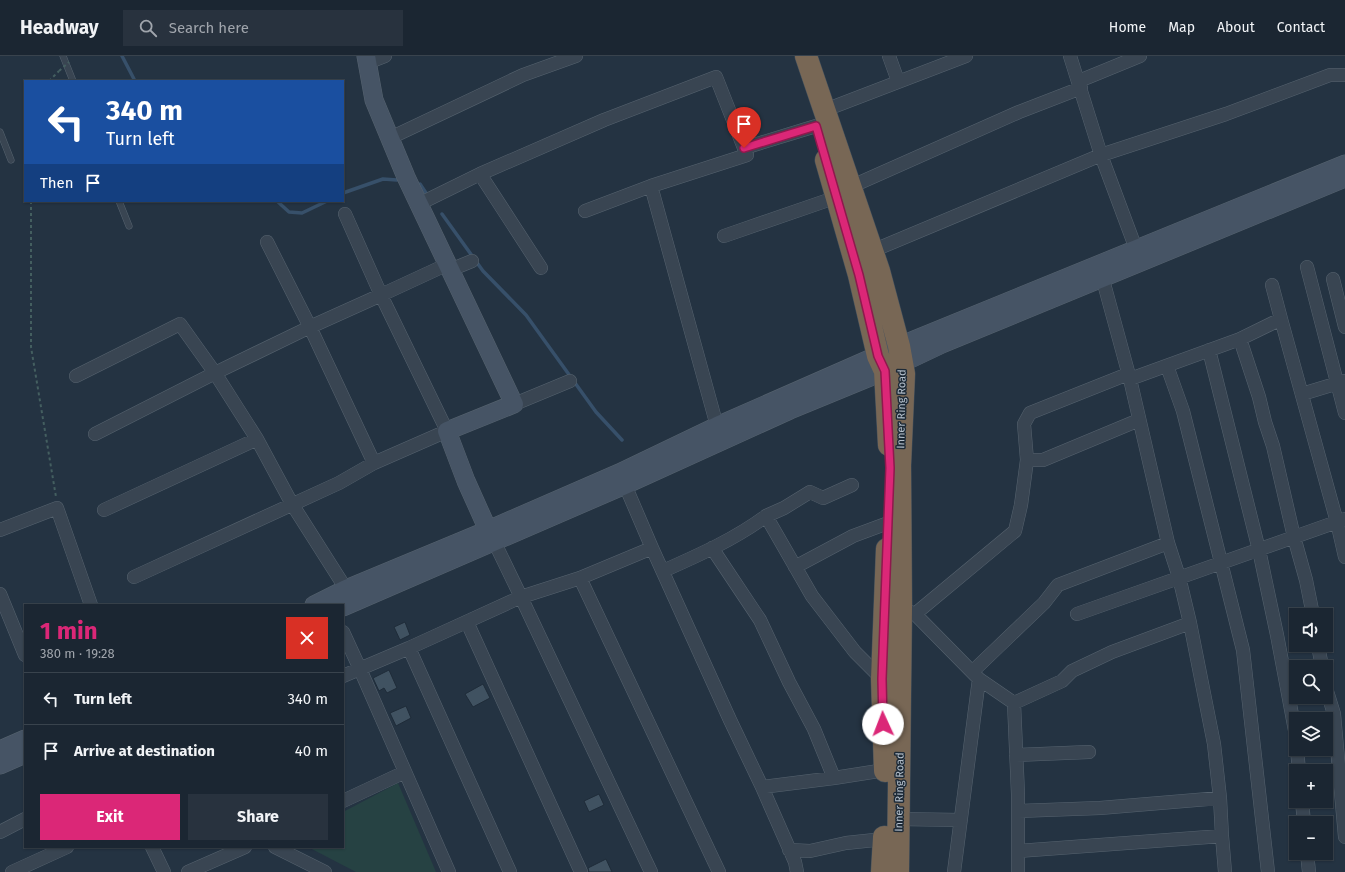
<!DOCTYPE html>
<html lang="en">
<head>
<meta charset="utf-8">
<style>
  :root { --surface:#1b2632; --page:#28323e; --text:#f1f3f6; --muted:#a0a5ac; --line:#39434d; --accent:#db2777 }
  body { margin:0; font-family:"Fira Sans",sans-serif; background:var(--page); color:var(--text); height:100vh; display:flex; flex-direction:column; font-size:15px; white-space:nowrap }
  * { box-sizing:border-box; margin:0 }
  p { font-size:13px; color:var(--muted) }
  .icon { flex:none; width:22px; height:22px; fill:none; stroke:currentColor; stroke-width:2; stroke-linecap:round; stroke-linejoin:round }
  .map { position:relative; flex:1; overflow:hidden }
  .sheet { position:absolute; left:24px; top:548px; width:320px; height:244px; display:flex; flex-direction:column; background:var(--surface); border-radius:0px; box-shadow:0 1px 3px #0004,0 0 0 1px var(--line) }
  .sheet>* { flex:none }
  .hud { position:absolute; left:24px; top:24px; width:320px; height:122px; border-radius:0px; box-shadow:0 1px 3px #0004,0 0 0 1px var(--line); background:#1a4fa0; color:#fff; overflow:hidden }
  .tools { position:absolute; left:1289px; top:552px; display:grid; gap:8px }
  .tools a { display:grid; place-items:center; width:44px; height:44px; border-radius:0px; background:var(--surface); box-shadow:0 1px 3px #0004,0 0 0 1px var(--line); font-size:20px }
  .pin { position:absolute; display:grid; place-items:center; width:34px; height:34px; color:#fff; margin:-41px -17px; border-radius:50% 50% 50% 0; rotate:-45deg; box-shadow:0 0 4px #0007 }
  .pin .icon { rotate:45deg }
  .me { position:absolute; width:44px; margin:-22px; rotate:358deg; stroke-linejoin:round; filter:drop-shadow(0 0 3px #0008) }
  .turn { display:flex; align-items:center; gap:14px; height:84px; padding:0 16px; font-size:18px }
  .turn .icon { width:52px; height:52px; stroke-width:2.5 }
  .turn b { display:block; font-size:28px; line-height:34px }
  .then { display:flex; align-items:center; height:38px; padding:0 16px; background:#0003; gap:8px; font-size:15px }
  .round { display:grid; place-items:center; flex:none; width:42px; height:42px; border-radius:0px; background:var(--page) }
  .summary { display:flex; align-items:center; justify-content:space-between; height:68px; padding:0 16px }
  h1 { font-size:24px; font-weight:700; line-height:30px; color:var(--accent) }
  .button { display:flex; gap:8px; margin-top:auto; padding:8px 16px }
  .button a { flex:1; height:46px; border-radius:0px; background:var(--accent); color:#fff; font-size:16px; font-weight:700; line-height:46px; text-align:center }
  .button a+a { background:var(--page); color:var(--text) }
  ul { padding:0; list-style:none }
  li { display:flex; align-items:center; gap:12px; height:52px; padding:0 16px; border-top:1px solid var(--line) }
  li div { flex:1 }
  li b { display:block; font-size:15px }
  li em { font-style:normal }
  header { display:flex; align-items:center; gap:24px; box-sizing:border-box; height:56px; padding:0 20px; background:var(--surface); border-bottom:1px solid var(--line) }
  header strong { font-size:19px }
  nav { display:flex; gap:22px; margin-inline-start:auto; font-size:14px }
  .search { width:280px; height:36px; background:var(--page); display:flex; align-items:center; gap:10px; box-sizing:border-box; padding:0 14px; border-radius:0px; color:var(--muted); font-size:15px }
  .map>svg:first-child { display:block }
  .green { fill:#264243 }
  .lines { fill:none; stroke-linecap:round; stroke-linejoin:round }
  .stream { stroke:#37506a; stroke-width:3.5 }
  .building { fill:#405261; stroke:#1f2c39 }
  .lane-casing { stroke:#56636f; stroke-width:7 }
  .street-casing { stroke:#56636f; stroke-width:14 }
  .secondary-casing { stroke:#56636f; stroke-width:19 }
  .highway-casing { stroke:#43505c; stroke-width:23 }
  .path { stroke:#445f60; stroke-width:2; stroke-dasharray:3 3; stroke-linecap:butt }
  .lane { stroke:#394552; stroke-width:6 }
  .street { stroke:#394552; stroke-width:13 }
  .secondary { stroke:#465465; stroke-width:18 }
  .highway { stroke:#786755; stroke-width:22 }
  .path-bridge { stroke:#445f60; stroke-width:2; stroke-dasharray:3 3; stroke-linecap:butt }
  .route-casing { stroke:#8e194d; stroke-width:10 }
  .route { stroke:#db2777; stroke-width:7 }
  .labels { text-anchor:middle; stroke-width:3; stroke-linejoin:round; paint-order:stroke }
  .street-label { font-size:11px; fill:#b5c0cc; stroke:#1d2a37 }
</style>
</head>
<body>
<header>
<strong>Headway</strong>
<div class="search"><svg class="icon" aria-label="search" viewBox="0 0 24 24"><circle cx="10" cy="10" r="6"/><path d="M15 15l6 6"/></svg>Search here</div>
<nav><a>Home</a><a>Map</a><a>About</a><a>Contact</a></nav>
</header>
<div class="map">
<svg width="1345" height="816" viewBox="0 0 1345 816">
  <rect width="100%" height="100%" fill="#243342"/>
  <path class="green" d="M398,727L436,816H356L308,791H343V756Z"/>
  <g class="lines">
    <path class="stream" d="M122,0L135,25
      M420,128L428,140
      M343,137L383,123L397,124
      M277,145L289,156L302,157L327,145
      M442,158L483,215L526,259L596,356L622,384"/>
  </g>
  <path class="building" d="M405,566L410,579L400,584L394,571Z
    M389,614L397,632L387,637L384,632L379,635L373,622Z
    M483,628L490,642L473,651L465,638Z
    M406,650L411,662L396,670L390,657Z
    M599,738L604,749L589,756L584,745Z
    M606,803L612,816H589L588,812Z"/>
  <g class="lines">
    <defs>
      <path id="lane" d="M63,0L73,25
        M0,76L11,104
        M119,145L129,170"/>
      <path id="street" d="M889,0L898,25
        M1070,0L1101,99L1139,201
        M367,7L385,0
        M1079,25L1140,0
        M825,54L966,0
        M390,82L523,19L576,0
        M480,118L541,212
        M651,130L747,99L744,92
        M850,131L1019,56L1081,32
        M419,148L480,118L604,64L716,21L744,92L816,70
        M585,155L651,130L717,370
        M345,158L381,239L310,271L215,317L257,383L292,448L346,533
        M724,180L837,141
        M267,186L310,271L374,407
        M872,195L1101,99L1226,58L1330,19H1345
        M1307,211L1345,357
        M1100,213L1130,323L1168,487L1179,521L1190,567L1214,688L1220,742L1222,780L1225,816
        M450,214L472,205
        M1333,223L1345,271
        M1272,229L1281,263
        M1240,283L1259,341L1265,366L1273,390L1294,481L1306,524L1313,559
        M1209,294L1259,494L1277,579L1296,680
        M1167,310L1183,355L1243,594L1268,816
        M76,320L180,268L215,317L95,378
        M1130,323L1240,283L1281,263L1337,466L1345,501
        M1302,338L1345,325
        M512,349L570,325
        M1027,404H1043L1139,364
        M622,422L652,492L730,664L762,731L795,806L797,816
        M104,454L257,383
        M766,460L784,452L810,436L823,442L852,429
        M0,474L57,452L91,549
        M491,479L521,541L651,816
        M712,492L760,564L789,626L814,673L834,722
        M795,511L853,480L888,467
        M663,515C699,499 735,483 766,460L812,540L855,596L882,623
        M134,521L339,427L374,407L447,375L381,239L448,208
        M580,522L719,816
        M0,538L25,599
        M908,555L915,558L979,623L1014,647L1018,738V816
        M915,558L1015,475L1021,449L1027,404L1024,368L1030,357L1128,318
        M1077,558L1345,463
        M467,566L581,816
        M343,576L360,613L449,816
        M1318,589L1322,611
        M409,592L510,816
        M972,616L1044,547L1058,529L1168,487
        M343,620L409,592L521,541L580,522L652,492
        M1326,632L1334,658L1345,781
        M1014,647L1062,625L1072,615L1112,596L1190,567
        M1297,693L1299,715
        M1016,699L1089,696
        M762,731L834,722L885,714
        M343,745L405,716
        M1302,745L1304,767
        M1018,755L1100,752L1220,742
        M898,763L961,764
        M0,776L25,763
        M152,791L164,816
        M275,791L325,816
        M789,794L810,795L846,787L884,783
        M1018,795L1222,780
        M1307,797L1309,816
        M12,816L67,791
        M188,816L245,791
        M954,816L979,623"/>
      <path id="secondary" d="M366,0L374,44L406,121L514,348L447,375L466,425L488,474
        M314,549L346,533L488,474L619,417L717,370L899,290L1345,108
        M343,551L625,429L790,354L885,315L942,288L1345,122
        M0,694L25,683
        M0,709L25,698"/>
      <path id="highway" d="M806,0L879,215L899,290L904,318L900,409L901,551L898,816
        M826,104L859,219L878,300L885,315L889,389
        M885,715L882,623L887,493
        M882,816L884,781"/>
    </defs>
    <use href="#lane" class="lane-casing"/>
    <use href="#street" class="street-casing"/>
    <use href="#secondary" class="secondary-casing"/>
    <use href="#highway" class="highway-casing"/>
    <path class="path" d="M49,25L59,15
      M31,145V291L56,441"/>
    <use href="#lane" class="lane"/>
    <use href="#street" class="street"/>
    <use href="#secondary" class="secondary"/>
    <use href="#highway" class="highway"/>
    <path class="path-bridge" d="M59,15L69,6"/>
  </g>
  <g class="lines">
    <defs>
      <path id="route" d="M744,92L816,70L859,219L878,300L885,315L890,412L882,623L883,668"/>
    </defs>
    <use href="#route" class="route-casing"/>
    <use href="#route" class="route"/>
  </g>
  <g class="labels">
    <g class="street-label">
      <text transform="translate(901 353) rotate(-89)" y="4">Inner Ring Road</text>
      <text transform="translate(899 736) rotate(-89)" y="4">Inner Ring Road</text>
    </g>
  </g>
</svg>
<div class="tools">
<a><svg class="icon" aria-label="sound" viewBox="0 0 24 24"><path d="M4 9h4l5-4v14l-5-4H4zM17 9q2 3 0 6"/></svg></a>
<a><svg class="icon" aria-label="search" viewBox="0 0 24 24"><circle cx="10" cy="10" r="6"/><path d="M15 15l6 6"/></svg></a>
<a><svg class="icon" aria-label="layers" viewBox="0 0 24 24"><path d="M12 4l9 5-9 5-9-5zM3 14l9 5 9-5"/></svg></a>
<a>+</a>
<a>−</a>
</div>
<div class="pin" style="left:744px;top:92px;background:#d93025"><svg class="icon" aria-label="arrive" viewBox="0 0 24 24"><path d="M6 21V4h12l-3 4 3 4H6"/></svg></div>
<svg class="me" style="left:883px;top:668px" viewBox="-20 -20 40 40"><circle r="19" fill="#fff"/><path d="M0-13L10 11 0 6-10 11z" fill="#db2777"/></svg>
<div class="hud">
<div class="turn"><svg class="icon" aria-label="left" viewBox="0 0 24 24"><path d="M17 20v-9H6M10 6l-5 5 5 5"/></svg><div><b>340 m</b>Turn left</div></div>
<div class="then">Then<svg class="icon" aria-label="arrive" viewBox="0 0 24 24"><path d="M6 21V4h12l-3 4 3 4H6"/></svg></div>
</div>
<section class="sheet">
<div class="summary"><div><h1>1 min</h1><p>380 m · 19:28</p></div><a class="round" style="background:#d93025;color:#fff"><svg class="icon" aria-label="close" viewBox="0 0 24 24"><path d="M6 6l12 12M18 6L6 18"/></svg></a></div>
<ul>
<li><svg class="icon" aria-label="left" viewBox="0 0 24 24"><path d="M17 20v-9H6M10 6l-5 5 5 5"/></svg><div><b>Turn left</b></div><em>340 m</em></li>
<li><svg class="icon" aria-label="arrive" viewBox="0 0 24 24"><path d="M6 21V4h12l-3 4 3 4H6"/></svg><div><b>Arrive at destination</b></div><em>40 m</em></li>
</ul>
<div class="button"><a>Exit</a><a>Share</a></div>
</section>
</div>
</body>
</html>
